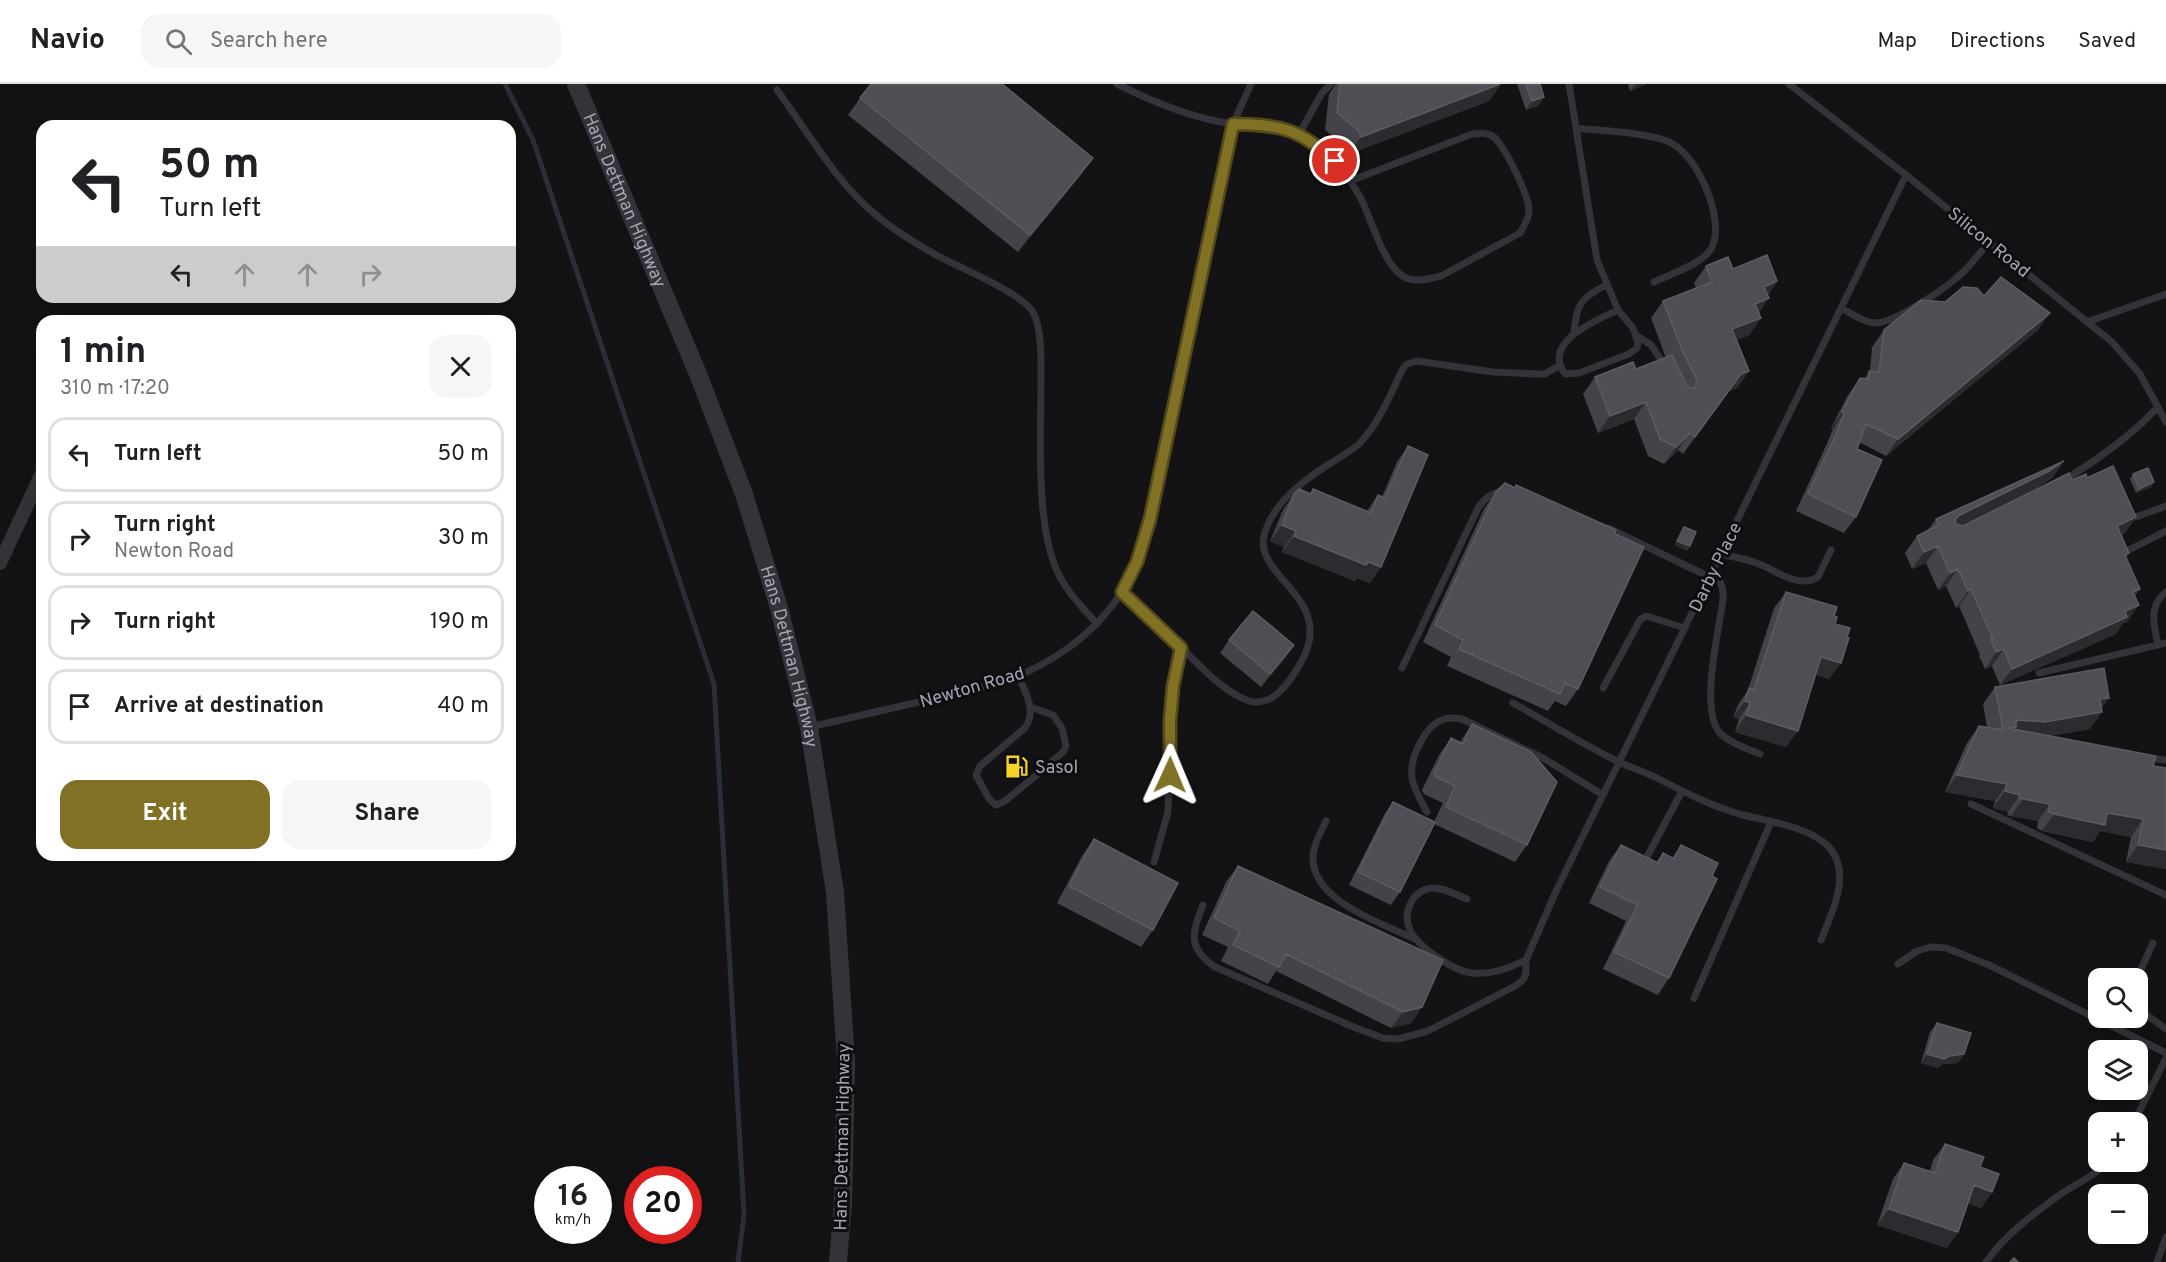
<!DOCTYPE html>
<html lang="en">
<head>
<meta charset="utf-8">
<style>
  :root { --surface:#fff; --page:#f6f6f6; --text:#202124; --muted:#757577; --line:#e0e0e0; --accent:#817125 }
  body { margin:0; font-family:Overpass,sans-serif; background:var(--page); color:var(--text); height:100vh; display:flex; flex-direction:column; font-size:22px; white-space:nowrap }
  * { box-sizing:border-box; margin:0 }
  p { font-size:20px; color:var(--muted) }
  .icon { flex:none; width:33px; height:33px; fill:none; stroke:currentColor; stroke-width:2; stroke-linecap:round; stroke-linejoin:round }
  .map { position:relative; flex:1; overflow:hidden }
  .sheet { position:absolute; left:36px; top:231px; width:480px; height:546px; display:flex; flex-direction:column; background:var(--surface); border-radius:18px; box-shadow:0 6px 24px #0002 }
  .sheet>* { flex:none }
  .top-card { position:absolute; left:36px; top:36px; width:480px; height:183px; border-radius:18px; box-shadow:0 6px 24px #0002; background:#fff; color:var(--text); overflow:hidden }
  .fabs { position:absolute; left:2088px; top:884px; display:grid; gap:12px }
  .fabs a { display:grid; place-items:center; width:60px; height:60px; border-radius:12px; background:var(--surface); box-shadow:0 6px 24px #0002; font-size:30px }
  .speed { position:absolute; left:534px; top:1082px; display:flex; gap:12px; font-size:30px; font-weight:700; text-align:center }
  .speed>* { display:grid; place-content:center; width:78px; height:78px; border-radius:50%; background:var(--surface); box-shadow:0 6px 24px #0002; line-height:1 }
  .speed small { font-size:15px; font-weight:400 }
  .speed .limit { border:9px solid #d22; background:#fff; color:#111 }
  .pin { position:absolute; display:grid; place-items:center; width:51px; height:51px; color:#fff; margin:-26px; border:3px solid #fff; border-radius:50%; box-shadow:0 2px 6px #0007 }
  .me { position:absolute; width:66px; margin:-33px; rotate:1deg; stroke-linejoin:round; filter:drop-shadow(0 0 4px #0008) }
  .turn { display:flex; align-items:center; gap:21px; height:126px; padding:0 24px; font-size:27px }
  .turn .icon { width:78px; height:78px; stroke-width:2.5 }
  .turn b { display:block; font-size:42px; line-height:51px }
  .lanes { display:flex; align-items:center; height:57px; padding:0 24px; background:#0003; justify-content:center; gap:30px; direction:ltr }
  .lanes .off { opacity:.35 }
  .round { display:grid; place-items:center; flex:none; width:63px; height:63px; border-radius:18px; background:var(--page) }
  .head { display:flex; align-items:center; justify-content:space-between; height:102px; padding:0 24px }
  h1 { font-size:36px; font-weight:700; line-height:45px }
  .action { display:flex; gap:12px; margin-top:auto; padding:12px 24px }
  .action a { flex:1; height:69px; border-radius:18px; background:var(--accent); color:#fff; font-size:24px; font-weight:700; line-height:69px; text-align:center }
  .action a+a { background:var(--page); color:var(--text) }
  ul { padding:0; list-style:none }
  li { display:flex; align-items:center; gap:18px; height:75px; margin:0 12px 9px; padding:0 12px; border:3px solid var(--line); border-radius:18px }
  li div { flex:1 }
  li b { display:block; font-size:22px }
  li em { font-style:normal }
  header { display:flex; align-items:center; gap:36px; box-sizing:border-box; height:84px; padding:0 30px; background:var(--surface); border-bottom:2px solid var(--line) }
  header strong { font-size:28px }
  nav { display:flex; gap:33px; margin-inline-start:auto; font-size:21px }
  .search { width:420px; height:54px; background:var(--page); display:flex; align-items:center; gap:15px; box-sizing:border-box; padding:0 21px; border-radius:18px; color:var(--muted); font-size:22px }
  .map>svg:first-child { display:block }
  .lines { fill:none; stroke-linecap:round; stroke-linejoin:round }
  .stream { stroke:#282f38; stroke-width:5 }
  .service { stroke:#333339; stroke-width:7 }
  .minor { stroke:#333339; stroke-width:14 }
  .tertiary { stroke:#333339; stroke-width:18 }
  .wall { fill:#434349 }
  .shaded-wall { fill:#2c2b2f }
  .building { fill:#4e4e55; stroke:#5b5c64; stroke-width:1.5 }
  .route-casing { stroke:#544918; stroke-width:15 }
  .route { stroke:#817125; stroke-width:10 }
  .labels { text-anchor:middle; stroke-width:6; stroke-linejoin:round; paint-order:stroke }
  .street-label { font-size:18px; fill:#a3a6b5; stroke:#0e0d0f }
  .poi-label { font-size:18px; fill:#a3a6b5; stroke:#0e0d0f; text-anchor:start }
</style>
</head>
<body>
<header>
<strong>Navio</strong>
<div class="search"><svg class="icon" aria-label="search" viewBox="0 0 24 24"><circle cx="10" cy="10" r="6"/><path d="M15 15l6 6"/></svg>Search here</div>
<nav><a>Map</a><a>Directions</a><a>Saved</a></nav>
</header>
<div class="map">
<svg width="2166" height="1178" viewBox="0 0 2166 1178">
  <rect width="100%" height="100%" fill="#131214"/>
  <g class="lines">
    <path class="stream" d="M505,0L533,56L714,600L744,1131L738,1178"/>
    <path class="service" d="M1117,0C1153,18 1192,34 1232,40C1244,42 1257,40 1269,41C1290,43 1309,54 1325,69C1338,81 1350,95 1359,111C1372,133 1383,187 1409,195C1419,198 1431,194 1441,192L1520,149C1524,142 1529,135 1529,127C1530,113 1505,64 1495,54C1488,48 1480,49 1472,50L1350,97
      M1569,0L1597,176L1618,226L1633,244L1638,258L1637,264L1629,270L1579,289L1565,290C1541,258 1597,236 1618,226
      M1789,0L1906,91L2112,258L2140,290L2166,338
      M777,6C808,48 835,97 876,131C895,147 918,161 940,173C961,184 1023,210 1033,228C1042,244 1041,278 1041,295C1041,349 1035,441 1058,489C1067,508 1083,524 1097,540
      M1576,44C1602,47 1642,48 1667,57C1696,67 1726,135 1712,163C1705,179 1670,190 1654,198
      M1299,50L1322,9L1331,0
      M1841,224C1852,230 1863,238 1875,239C1895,239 1946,204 1961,190C1971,181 1980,169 1989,158
      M2087,238L2166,210
      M1574,249C1576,220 1581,214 1606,201
      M1637,252L1651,261L1665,282
      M2064,396C2099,375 2130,353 2158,323
      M2129,432L2136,433L2166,422
      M1608,444L1720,498C1726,509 1722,521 1720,534C1716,560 1700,632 1722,651C1732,660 1748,665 1760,670
      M2123,469L2166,447
      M1721,470C1734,473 1747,475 1759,480C1777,487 1799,505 1818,493L1831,466
      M1122,508C1143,528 1164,548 1185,567C1203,585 1224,608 1249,617C1259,620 1271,616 1278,609C1288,600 1293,592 1300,580C1340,513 1249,493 1265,448C1275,417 1303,397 1329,380C1339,374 1350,368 1359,360C1379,339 1390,312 1402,286L1407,280L1417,277L1493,288L1538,290H1545L1560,281
      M2158,561C2154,540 2148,522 2166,508
      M1402,584L1478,424C1485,414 1491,409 1504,407
      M2039,589L2166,559
      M1019,593C1026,611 1037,626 1025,644L980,682L976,691L989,715L996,721L1005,717L1039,689L1063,668L1066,662L1062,644L1053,631L1030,623
      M1603,604L1640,536L1646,532L1685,544
      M1513,619C1549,639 1584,661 1621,679C1635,685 1650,690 1663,697C1690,711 1714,723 1743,731C1768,737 1809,743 1828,762C1853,789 1832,828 1821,856
      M810,643L993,601C1044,585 1091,555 1121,509C1136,487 1142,460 1150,435L1233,40L1251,0
      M2148,674L2166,676
      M1971,720L2166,811
      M1427,728C1421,717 1414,706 1412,694C1409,675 1425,641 1444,635C1450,633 1456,634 1462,635L1543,674L1603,711
      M1326,737C1321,748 1314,759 1313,771C1310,817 1382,839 1415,855
      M1647,773L1682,707
      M1154,778L1168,728L1170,636L1173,602L1181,564
      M1467,815C1456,811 1443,803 1432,804C1412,806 1402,829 1410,846C1418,863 1455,888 1473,889C1493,891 1509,884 1526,876
      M1203,821C1192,849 1187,864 1215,883L1356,944L1383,954L1398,955L1428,947L1515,902L1523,896L1526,890V876L1557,805L1906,91
      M1898,880L1917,867L1931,863L1946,864L1989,881L2166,969
      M2137,894L2153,859
      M1694,914L1771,738
      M2138,916L2144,929L2166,945
      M2134,1038L2166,974
      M1986,1178C2004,1152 2032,1131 2058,1112C2074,1100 2094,1094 2107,1077
      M2157,1178L2166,1153"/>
    <path class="minor" d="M0,479L42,389"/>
    <path class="tertiary" id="s1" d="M576,0L698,290L744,410L779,524L809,643L835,808L846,977L843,1118L838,1178"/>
  </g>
  <path class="wall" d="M1336,0H1501L1489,17L1349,70L1347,64L1325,46L1329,10Z
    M1517,0H1540L1544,13L1538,22L1526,26Z
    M1628,0H1646L1630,7Z
    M860,14L1081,91L1018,168L848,31Z
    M1706,182L1733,185L1777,197L1768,211L1759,229L1761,234L1749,251L1737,256L1749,287L1737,304L1729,307L1683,370L1678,366L1664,380L1648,372L1634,335L1598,349L1583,310L1595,293L1636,285L1666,274L1651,234L1663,217L1696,204L1694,199Z
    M1984,212L2038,246L1886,372L1859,358L1857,365L1856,433L1844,449L1796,427L1825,364L1833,345L1831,344L1848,311L1860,294L1864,295L1870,287L1872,263L1884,246L1945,218Z
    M1408,362L1381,483L1370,499L1357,494L1355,497L1282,468L1284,463L1270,457L1283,426L1294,410L1310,409L1313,405L1367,427L1378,411L1382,413L1397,378Z
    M2064,377L2052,394L2037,404L1961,442H1963L2072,396L2087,394L2136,433L2124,450L2121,452L2129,469L2126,473L2140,505L2135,512L2127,538L2123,539L2116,550L2000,601L1992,582L1985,585L1979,572L1980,571L1959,522L1956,524L1946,502L1938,506L1926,479L1912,485L1905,469L1917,452L1928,446L1936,435Z
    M2133,390L2154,398L2151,403L2136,409L2130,395Z
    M1516,401L1615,450L1578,605L1566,622L1555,617L1548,627L1447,582L1451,573L1423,558L1484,425L1496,408L1514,404Z
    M1786,508L1834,532L1835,540L1847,553L1841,579L1829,595L1816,591L1786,663L1735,648L1739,635L1733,633L1738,621L1748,606L1774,524Z
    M1229,556L1285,574L1261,603L1220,569Z
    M1995,603L2101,625L2090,645L2050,652L2153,682L2166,684V785L2126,778L2131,753L2100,747L2093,758L2042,747L2037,744L2038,737L2011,732L2007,731L2008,728L1993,724L1995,717L1945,708L1967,659L1979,642L1987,643L1983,620Z
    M1472,640L1527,761L1515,778L1434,740L1400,808L1391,821L1349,801L1384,731L1393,718L1434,738L1443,719L1424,710L1422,706L1439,671L1451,654L1460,658Z
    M1094,755L1153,846L1141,863L1057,819L1082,772Z
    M1621,761L1656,778L1663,769L1672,774L1681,761L1712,792L1669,894L1658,911L1603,885L1626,837L1589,819L1609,777Z
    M1238,782L1422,923L1411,939L1391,944L1276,887L1268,900L1221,877L1228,863L1202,851L1226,798Z
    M1937,939L1964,970L1958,979L1943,980L1938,984L1921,979L1930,948Z
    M1945,1060L1980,1083L1992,1108L1981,1124L1968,1119L1958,1148L1947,1164L1877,1141L1893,1095L1904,1079L1930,1087L1933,1076Z"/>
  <path class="shaded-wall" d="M1501,0L1489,17L1349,70L1361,53Z
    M1635,0H1646L1630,7Z
    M1544,13L1538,22L1526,26L1532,17Z
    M1093,74L1081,91L1018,168L1030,151Z
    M1777,197L1765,214L1764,203Z
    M1769,214L1757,232L1755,220Z
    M2050,229L2038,246L1886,372L1898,355Z
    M1761,234L1749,251L1720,262L1732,245Z
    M1749,287L1737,304L1729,307L1683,370L1741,290Z
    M1646,318L1634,335L1598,349L1610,332Z
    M1842,328L1844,329L1833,345L1831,344Z
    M1690,349L1678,366L1664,380L1676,363Z
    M2064,377L2052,394L2037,404L1947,449L1958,432Z
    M2154,398L2151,403L2136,409L2139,405Z
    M2136,433L2124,450L2105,459L2117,442Z
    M1282,441L1296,447L1284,463L1270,457Z
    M1294,452L1368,478L1381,483L1370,499L1357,494L1355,497L1282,468Z
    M1677,457L1690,462L1687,467L1674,461Z
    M1938,462L1926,479L1912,485L1924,468Z
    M1958,485L1946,502L1938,506L1950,489Z
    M1971,505L1959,522L1956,524L1968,507Z
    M2140,505L2128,522L2133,508Z
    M2139,521L2127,538L2123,539L2116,550L2000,601L2012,585L2125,527Z
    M1294,561L1285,574L1261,603L1270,590Z
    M2004,565L1992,582L1985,585L1996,568Z
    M1821,573L1841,579L1829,595L1810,589Z
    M2109,614L2098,629L2102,628L2090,645L2033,655L2008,644L2019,636Z
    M1745,617L1750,619L1739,635L1733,633Z
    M1746,631L1798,647L1786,663L1735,648Z
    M1957,691L2007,700L1995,717L1945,708Z
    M2005,707L2020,711L2008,728L1993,724Z
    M2023,715L2050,720L2038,737L2011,732Z
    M2107,729L2143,735L2131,753L2100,747L2093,758L2042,747L2054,730Z
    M2138,761L2166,766V785L2126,778Z
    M1422,923L1411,939L1391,944L1403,928Z
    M1927,970L1949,972L1964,970L1958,979L1943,980L1938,984L1921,979Z
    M1974,1101L1992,1108L1981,1124L1962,1118Z
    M1889,1125L1958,1148L1947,1164L1877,1141Z"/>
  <path class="building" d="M871,0H1002L1093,74L1030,151L860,14Z
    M1340,0H1500L1361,53L1359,47L1337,29Z
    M1526,0H1540L1544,13L1532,17Z
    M1767,171L1777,197L1764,203L1769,214L1755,220L1761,234L1732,245L1749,287L1741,290L1695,353L1690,349L1676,363L1660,355L1646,318L1610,332L1595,293L1633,278L1636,285L1672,271L1687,302L1691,304H1695L1697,296L1682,266L1663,217L1712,198L1706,182L1728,173L1733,185Z
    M2001,193L2050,229L1898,355L1866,340L1857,365L1882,376L1856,433L1808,410L1837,348L1844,329L1842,328L1860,294L1868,295L1869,287L1879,288L1884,246L1921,216L1945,218L1963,203L1977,204L1984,212Z
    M1408,362L1428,371L1381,483L1368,478L1366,481L1294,452L1296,447L1282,441L1294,410L1299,405L1311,410L1313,405L1371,429L1378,411L1385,414Z
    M2064,377L2049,387L1958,432L1955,436L1956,440L1963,442L2069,389L2072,396L2086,390L2087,394L2113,382L2136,433L2117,442L2129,469L2125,471L2140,505L2133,508L2139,521L2125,527L2127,533L2012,585L2004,565L1996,568L1991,555H1993L1971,505L1968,507L1958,485L1950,489L1938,462L1924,468L1917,452L1939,441L1936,435Z
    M2148,384L2154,398L2139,405L2133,390Z
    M1505,399L1515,404L1516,401L1616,446L1615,450L1644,463L1578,605L1565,599L1560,610L1459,565L1463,556L1435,541L1496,408Z
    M1684,443L1696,448L1690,462L1677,457Z
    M1786,508L1837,523L1834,532L1837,533L1835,540L1850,544L1847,553L1849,554L1841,579L1821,573L1798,647L1746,631L1750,619L1745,617L1749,604L1754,606Z
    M1253,527L1294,561L1270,590L1229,556Z
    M2104,584L2109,614L2100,615L2102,628L2045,638L2019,636L2016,638V643L2008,644L2156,672L2153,682L2166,684V766L2138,761L2143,735L2107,729L2105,741L2054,730L2048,727L2050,720L2023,715L2019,714L2020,711L2005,707L2007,700L1957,691L1979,642L2003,646L1995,603Z
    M1472,640L1531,668L1557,698L1527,761L1446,723L1455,702L1436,693L1434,689L1451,654L1463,660Z
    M1393,718L1435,738L1400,808L1358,788Z
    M1094,755L1178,799L1153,846L1069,802Z
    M1621,761L1658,779L1663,769L1674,775L1681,761L1718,779L1712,792L1717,795L1669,894L1614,868L1638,821L1600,803Z
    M1238,782L1443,876L1422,923L1403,928L1286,870L1279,883L1233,861L1240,847L1214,834Z
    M1937,939L1971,949L1964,970L1949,972L1944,975L1927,970Z
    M1945,1060L1984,1073L1980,1083L1999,1090L1992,1108L1974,1101L1958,1148L1889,1125L1904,1079L1935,1089Z
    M2014,1174L2018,1178H2010Z"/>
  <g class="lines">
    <defs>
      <path id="route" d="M1170,691V636L1173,602L1181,564L1122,508L1137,478L1150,435L1233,40C1281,41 1298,44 1335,77"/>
    </defs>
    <use href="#route" class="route-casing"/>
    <use href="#route" class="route"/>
  </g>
  <defs>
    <symbol id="fuel-bare" viewBox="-9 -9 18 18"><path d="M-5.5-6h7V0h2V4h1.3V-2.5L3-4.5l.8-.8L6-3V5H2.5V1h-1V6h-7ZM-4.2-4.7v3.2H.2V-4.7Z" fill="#f7d227" stroke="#0e0d0f" stroke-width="2.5" paint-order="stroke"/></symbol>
  </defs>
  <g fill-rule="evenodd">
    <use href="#fuel-bare" x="1000" y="666" width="33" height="33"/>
  </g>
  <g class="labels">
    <g class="street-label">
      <text dy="6" stroke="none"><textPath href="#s1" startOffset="126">Hans Dettman Highway</textPath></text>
      <text transform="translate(1989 158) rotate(39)" y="6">Silicon Road</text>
      <text transform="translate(1715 483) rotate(-64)" y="6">Darby Place</text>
      <text dy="6" stroke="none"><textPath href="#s1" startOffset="612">Hans Dettman Highway</textPath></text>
      <text transform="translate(972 603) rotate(-16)" y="6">Newton Road</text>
      <text transform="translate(842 1053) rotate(-89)" y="6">Hans Dettman Highway</text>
    </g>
    <g class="poi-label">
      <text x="1035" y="689">Sasol</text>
    </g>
  </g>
</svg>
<div class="fabs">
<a><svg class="icon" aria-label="search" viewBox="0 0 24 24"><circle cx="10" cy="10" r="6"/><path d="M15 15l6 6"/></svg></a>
<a><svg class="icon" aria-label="layers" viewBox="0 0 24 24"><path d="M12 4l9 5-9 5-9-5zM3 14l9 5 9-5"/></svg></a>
<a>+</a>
<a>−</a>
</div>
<div class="speed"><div>16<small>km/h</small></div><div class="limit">20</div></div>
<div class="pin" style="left:1335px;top:77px;background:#d93025"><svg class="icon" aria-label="arrive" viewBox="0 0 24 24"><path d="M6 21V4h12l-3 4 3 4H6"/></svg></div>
<svg class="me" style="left:1170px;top:691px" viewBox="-20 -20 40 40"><path d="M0-17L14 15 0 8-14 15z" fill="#817125" stroke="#fff" stroke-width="4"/></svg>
<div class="top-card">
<div class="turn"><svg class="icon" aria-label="left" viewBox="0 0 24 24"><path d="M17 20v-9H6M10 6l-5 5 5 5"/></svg><div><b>50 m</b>Turn left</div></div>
<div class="lanes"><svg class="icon" aria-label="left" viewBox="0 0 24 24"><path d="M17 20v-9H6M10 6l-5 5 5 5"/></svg><svg class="icon off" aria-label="ahead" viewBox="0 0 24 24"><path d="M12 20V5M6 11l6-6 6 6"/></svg><svg class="icon off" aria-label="ahead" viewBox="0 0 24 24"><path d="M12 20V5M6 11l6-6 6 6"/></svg><svg class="icon off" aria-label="right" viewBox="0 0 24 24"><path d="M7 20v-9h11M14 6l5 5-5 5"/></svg></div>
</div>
<section class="sheet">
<div class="head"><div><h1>1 min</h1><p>310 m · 17:20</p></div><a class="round"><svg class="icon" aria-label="close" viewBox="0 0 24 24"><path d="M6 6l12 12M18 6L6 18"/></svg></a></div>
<ul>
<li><svg class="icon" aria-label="left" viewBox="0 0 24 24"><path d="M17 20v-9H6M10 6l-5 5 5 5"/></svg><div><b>Turn left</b></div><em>50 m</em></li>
<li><svg class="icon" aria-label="right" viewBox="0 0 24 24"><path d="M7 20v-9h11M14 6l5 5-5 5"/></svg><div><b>Turn right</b><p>Newton Road</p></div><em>30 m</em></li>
<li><svg class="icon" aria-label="right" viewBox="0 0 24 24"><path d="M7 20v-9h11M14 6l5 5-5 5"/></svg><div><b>Turn right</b></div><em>190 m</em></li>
<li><svg class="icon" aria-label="arrive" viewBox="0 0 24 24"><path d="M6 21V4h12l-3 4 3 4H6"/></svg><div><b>Arrive at destination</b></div><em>40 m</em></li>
</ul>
<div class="action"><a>Exit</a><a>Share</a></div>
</section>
</div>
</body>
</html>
